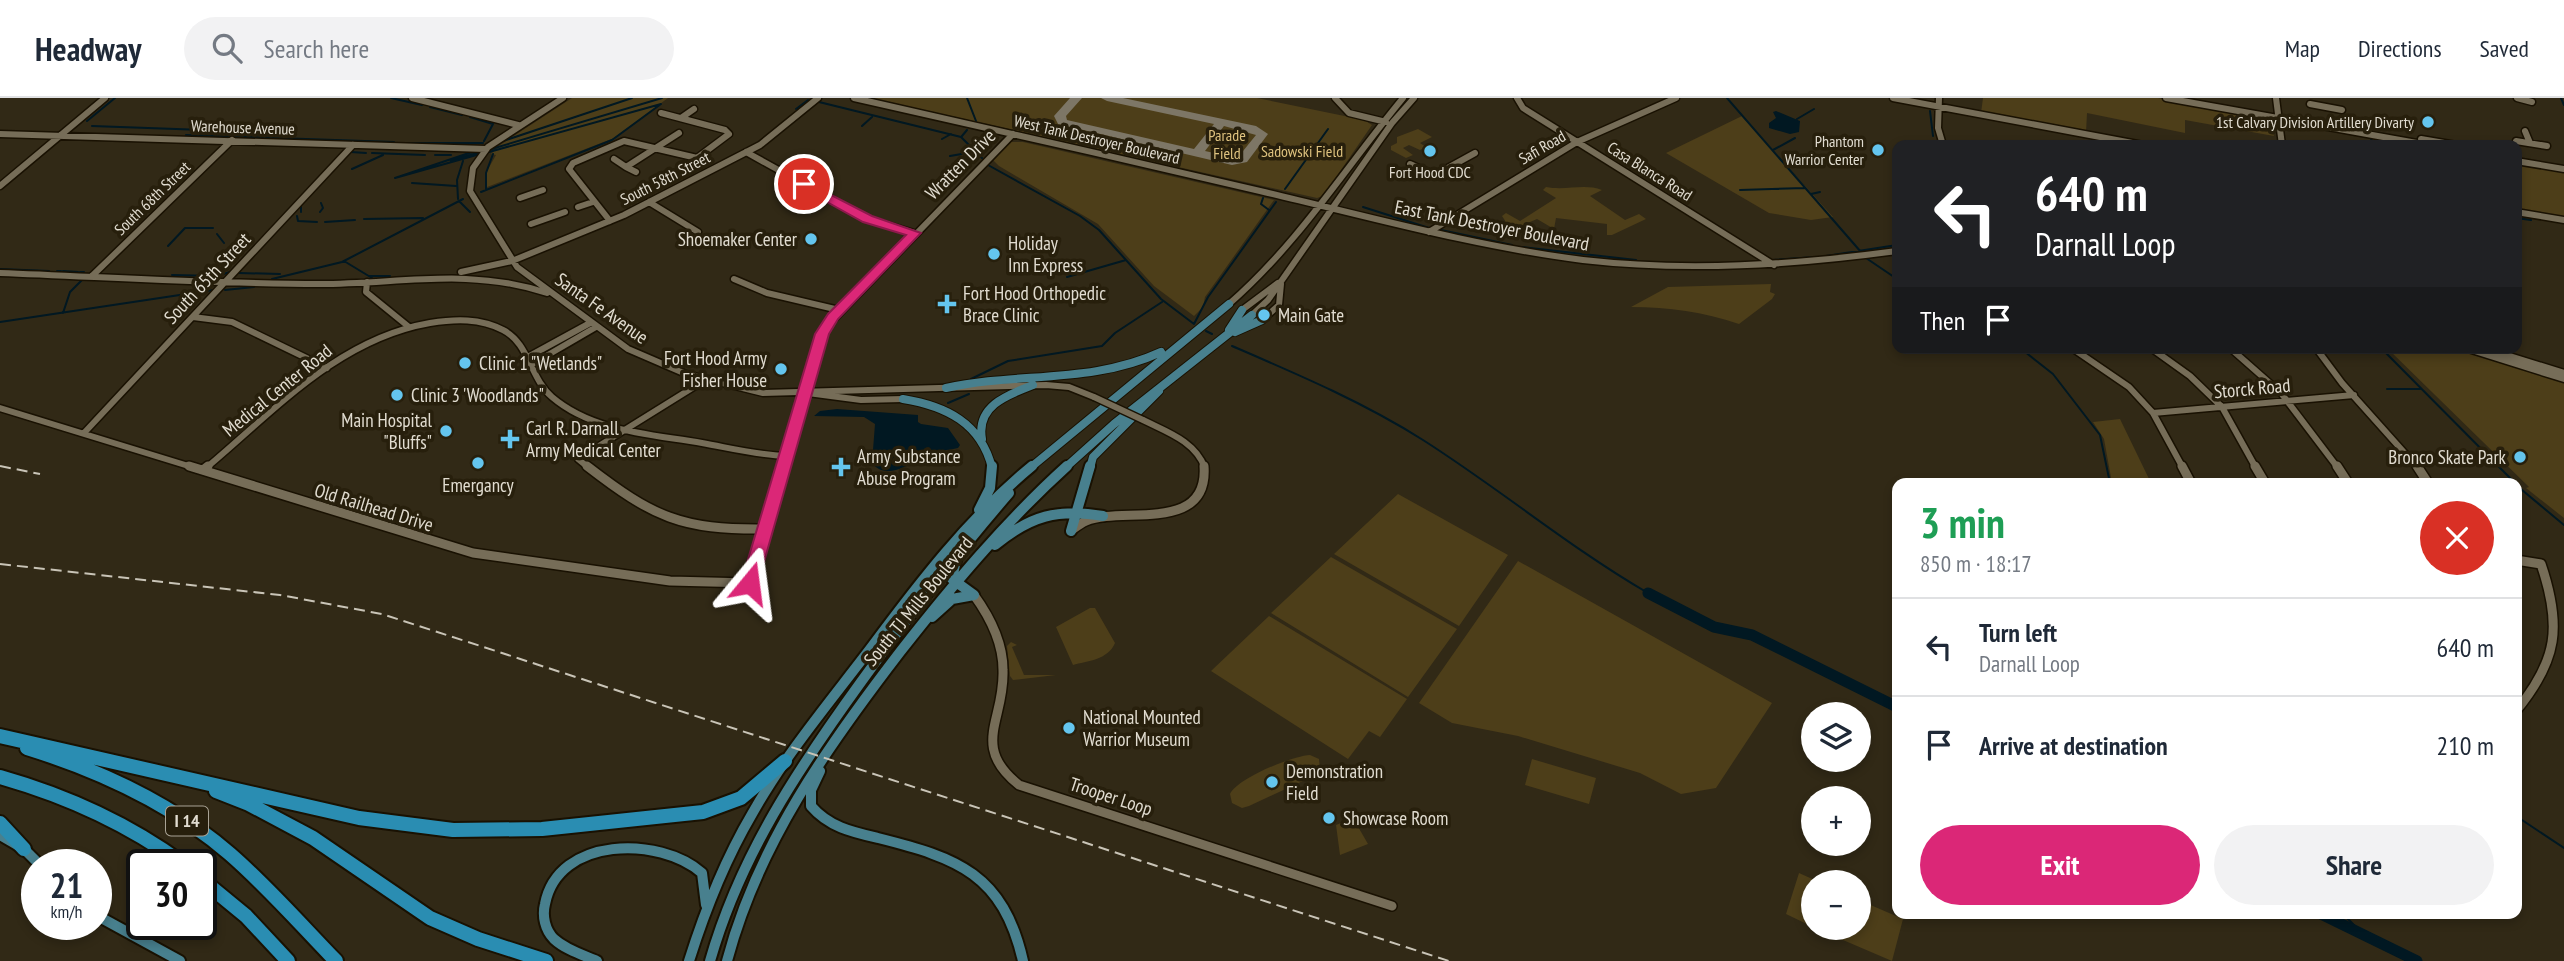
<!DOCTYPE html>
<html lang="en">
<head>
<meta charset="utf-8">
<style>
  :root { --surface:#fff; --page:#f2f2f3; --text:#1f2937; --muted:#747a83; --line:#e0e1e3; --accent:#db2777 }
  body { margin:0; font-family:"PT Sans Narrow",sans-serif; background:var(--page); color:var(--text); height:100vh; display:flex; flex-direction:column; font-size:26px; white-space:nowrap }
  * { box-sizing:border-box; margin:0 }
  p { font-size:23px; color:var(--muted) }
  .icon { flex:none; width:38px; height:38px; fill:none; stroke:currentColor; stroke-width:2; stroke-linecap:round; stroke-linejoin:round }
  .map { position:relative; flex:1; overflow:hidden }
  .panel { position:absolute; left:1892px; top:380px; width:630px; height:441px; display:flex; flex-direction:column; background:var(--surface); border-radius:14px; box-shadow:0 4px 10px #0003 }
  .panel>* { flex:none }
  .hud { position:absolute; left:1892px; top:42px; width:630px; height:214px; border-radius:14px; box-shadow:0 4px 10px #0003; background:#202124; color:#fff; overflow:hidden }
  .tools { position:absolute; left:1801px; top:604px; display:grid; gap:14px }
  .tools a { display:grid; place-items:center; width:70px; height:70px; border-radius:50%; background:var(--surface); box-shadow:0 4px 10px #0003; font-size:35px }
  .speed { position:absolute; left:21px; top:751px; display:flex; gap:14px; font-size:35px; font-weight:700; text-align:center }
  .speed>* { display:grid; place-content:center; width:91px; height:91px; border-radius:50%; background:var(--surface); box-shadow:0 4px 10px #0003; line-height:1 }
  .speed small { font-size:18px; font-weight:400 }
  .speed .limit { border:4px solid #111; border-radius:10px; background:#fff; color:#111 }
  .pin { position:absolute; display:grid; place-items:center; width:60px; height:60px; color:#fff; margin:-30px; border:4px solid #fff; border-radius:50%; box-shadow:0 2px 7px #0007 }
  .me { position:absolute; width:77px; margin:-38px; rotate:16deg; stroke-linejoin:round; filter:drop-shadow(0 0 5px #0008) }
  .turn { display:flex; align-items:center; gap:24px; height:147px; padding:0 28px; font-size:32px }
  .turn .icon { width:91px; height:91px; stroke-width:2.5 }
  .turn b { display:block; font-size:49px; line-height:60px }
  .then { display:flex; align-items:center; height:66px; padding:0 28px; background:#0003; gap:14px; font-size:26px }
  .round { display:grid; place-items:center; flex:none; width:74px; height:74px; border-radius:37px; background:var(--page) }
  .headline { display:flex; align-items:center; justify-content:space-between; height:119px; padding:0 28px }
  h1 { font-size:42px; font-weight:800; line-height:52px; color:#1e9e55 }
  .action { display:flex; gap:14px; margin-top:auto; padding:14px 28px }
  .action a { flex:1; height:80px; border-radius:42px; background:var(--accent); color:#fff; font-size:28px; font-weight:800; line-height:80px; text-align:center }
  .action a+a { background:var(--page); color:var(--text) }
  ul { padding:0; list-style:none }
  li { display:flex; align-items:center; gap:21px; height:98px; padding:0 28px; border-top:2px solid var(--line) }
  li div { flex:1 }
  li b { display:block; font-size:26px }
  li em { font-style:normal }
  header { display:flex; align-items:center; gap:42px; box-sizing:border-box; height:98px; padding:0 35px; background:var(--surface); border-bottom:2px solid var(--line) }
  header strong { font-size:33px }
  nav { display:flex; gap:38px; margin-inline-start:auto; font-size:24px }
  .search { width:490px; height:63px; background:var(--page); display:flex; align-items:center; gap:18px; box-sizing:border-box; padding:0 24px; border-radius:38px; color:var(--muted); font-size:26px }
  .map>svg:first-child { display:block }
  .green { fill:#4d3e19 }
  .water { fill:#011822 }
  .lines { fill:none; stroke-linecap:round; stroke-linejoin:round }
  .stream { stroke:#011822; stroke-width:2 }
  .river { stroke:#011822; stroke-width:11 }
  .taxiway { fill:#7d7666; fill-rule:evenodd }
  .minor-far1-casing { stroke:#191102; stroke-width:9 }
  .minor-casing { stroke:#191102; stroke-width:12 }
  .major-far1-casing { stroke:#191102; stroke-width:10 }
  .major-casing { stroke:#191102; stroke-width:14 }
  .highway-casing { stroke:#191102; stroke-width:18 }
  .minor-far1 { stroke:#766d58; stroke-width:6 }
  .minor { stroke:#766d58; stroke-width:9 }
  .major-far1 { stroke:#48808e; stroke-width:8 }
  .major { stroke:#48808e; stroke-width:10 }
  .highway { stroke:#2a8db2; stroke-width:14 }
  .rail { stroke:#c9c4b7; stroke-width:2; stroke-dasharray:11 6; stroke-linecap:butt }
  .minor-bridge-casing { stroke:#191102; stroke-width:9; stroke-linecap:butt }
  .minor-bridge { stroke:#766d58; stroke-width:6 }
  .route { fill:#db2777; stroke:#8e194d; stroke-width:2 }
  .poi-dot { fill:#64c5ee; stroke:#271f0c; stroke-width:2.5 }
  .labels { text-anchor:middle; stroke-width:7; stroke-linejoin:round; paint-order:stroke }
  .far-poi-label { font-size:16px; fill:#e1dcd0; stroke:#271f0c; text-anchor:end }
  .far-street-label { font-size:16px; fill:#e1dcd0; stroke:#271f0c }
  .far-park-label { font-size:16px; fill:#dec27f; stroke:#271f0c }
  .shield { fill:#271f0c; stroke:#a9a395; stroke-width:2 }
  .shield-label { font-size:18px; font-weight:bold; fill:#e1dcd0 }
  .street-label { font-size:19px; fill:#e1dcd0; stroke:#271f0c }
  .poi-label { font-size:19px; fill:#e1dcd0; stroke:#271f0c; text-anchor:start }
</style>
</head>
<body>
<header>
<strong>Headway</strong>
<div class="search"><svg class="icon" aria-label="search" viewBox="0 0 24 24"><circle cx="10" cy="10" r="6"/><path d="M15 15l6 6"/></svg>Search here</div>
<nav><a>Map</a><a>Directions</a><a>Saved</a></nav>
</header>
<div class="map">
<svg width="2564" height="863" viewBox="0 0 2564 863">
  <rect width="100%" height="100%" fill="#312916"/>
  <path class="green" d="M572,0H668L614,40L487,89V73L496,57L491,56L500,47Z
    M870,0H1257L1364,22L1372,27L1323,98L1317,100Z
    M1983,0H2158L2268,21L2274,38L2185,22V35L2087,15L2086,35L1981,15Z
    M1742,18L1833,119L1811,122L1769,115L1666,55Z
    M1418,31L1432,39L1420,45L1426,49L1420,52L1409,47L1403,50L1413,57L1406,60L1391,52V48L1397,45V39Z
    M1011,44H1023L1274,102L1205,199L1203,209L1194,218L1154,188L1098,126L999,68L992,61Z
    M2516,65L2564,73V120L2519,112Z
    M1546,89C1566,93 1584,85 1602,92L1590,98L1625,122L1639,116L1646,121L1612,137H1607V126L1556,120L1554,131L1537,121L1511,132L1502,118L1506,115L1520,123L1556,100L1543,92Z
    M1771,186L1770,194L1775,196L1772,201L1739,226C1703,214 1669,209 1631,209L1668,189Z
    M2387,250H2459L2564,285V420L2526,390L2529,389Z
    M2120,321L2151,385H2112L2104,341L2093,324Z
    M1398,396L1508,457L1459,528L1334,456Z
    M1331,459L1457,531L1408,599L1271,515Z
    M1518,463L1772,605L1716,690L1681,696L1640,675L1518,638L1452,625L1419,605Z
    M1090,510H1095L1115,545C1108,562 1087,563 1073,567L1056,529Z
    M1269,518L1407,601L1380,639L1369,633L1348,661L1211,573Z
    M1011,544L1017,547L1012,549L1024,577H1056L1013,582L1010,578L1007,548Z
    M1310,657L1319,661L1320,670L1305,682L1249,708L1242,710L1232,705L1230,696C1238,680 1292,658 1310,657Z
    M1532,661L1596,680L1589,706L1525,687Z
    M1353,720L1368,746L1340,757L1336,727Z
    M1799,775L1819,784H1813V829L1786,816Z
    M1859,802L1903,821L1892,863L1815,830H1858Z"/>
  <path class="water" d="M1776,13L1800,23L1799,34L1790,36L1769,30V25L1776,20L1773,14Z
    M837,311L918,317V324L921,326L948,330L960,347L958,350C950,352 942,352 935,354C917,360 888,386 872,365L875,326L864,319L814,318L820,313Z"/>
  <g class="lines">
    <path class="stream" d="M391,0L422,7
      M967,0L976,23
      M1727,0L1861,154
      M2561,0L2564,7
      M819,4L961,39L982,60
      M430,9L462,17
      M796,11L808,2
      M1930,13L1933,38
      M470,19L493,26L484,43
      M1797,21L1814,11
      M87,23L115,0
      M92,28L232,33
      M862,28L872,19
      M186,37L394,44
      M962,38L967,32
      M942,41L951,36
      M2371,41L2375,47
      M500,44L632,0
      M407,45H483
      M2100,47H2105
      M488,52L662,0
      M1773,52L1795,40
      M475,53L395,80L480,56
      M351,54L366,55
      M372,55L425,57
      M435,57H451
      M950,58L973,54
      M451,63L480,54
      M988,67L1080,118L1099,132L1161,201L1194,226L1208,199L1276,104
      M1787,68L1797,67
      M352,71L383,57
      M412,85L456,88
      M486,91V75L493,56
      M1285,91L1328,31
      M1740,92L1805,90
      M481,94L612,42L661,6L489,54
      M1811,96L1820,94
      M1263,100L1261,106L1269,112
      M458,101L457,82L463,63
      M459,103L470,114
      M301,109V114
      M1363,109L1429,130
      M320,114L323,110L321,105
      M297,118L298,123L317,124
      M2516,120L2531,122
      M364,121L423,120
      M325,124L355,122
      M1441,132L1512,147
      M217,136L224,145
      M168,148L185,130H213
      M1521,149L1636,162
      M1826,158L1897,147
      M1866,160L1897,181
      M1772,162L1816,159
      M344,163L372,180
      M0,171L49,173
      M57,173H61
      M63,173L78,174
      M80,174H84
      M239,175L280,176
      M172,177L217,178L230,174
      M370,178H390
      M1067,179L1126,162
      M272,181L342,164L463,101
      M225,192L254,189
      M63,215L70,194L82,182
      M0,224L213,192
      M1206,233L1212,236
      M1232,248C1297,276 1363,304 1423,342C1500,391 1569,449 1648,495
      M2020,250L2053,276L2100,337L2110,385
      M2381,250L2515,385
      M971,281L1008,263L1102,248L1115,235L1162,204
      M2387,291H2420
      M948,305L969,296
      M2516,387L2564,427
      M2516,718L2564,750
      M2343,816L2362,835"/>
    <path class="river" d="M1648,495L1714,529L1752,537L1897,609
      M2321,816L2417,863"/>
    <path class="taxiway" d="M1070,0H1082L1066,18L1067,22L1194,51L1214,26L1107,3L1101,0H1123L1256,28L1268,36L1247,64L1232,67L1058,26L1054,18ZM1224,28L1256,37L1239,58L1232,59L1205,53Z"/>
    <defs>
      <path id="minor-far1" d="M412,0L518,27
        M563,0L488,49L473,70L470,93L517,169L628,251L686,276L763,295L1046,287L1069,289L1094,299
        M854,0C989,31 1125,61 1260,93C1367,118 1473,148 1583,162C1688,174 1793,167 1897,153
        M1335,0L1349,15L1386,24
        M1517,0L1523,10L1774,167
        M1893,0L2143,47
        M1939,0L1938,30L1943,47
        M2166,0L2428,47
        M2276,0L2282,47
        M2517,0L2532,4
        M2310,6L2342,12
        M681,20L694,11
        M2525,33L2530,45
        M0,36L486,51
        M2421,41L2456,47
        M2516,43L2547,48
        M746,54L867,121L914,135
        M614,61L626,69L679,35
        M2516,63L2564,71
        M1410,66L1435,77L1475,55
        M626,69L636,74
        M0,88L105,0
        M520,100L543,92
        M649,104L698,134
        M578,109L593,104
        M2516,114L2564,122
        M610,123L569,71L573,65L624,43L697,60L729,36L725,32L661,15
        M531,126L565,114
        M1429,134L1577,44L1676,0
        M461,174L512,163L624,117L760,47L818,0
        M0,175C106,179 213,186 320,186C400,186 468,169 547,195
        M92,178L232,42
        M734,181L767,195L839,212
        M367,184L366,194L409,229
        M1229,206C1298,146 1345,70 1403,0
        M1242,212L1278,185
        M1252,217L1268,202L1392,25L1414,0
        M193,219L232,224L327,270
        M1262,222L1279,207L1281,186
        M2072,250L2129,289L2153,315L2183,370
        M2151,250L2190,278L2222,309L2256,370
        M2230,250L2281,295L2338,370
        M2316,250L2342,285L2418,370
        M2465,250L2564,281
        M2484,250L2564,275
        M526,260L590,225
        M529,268L596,229
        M808,295L861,302L903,301
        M0,310L195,370
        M2153,315L2354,297
        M1143,322C1167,334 1195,343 1205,370
        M84,335L353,47
        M206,370C274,313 338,241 430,225C455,221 480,220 503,232C529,245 530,280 552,299C593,334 651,336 702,345C730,350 757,357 786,358
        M589,370L578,361L705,282
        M783,370L818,246L827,228L1013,36"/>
      <path id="minor" d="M189,368L473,455L670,483L750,485L783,368
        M587,368C653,419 681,432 765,431
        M2182,368L2191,385
        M2255,368L2265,385
        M2337,368L2348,385
        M2417,368L2428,385
        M203,372L208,368
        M1072,432C1076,429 1081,425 1086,423C1122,408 1209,436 1204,368
        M2516,462L2541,466C2562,528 2558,562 2516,613
        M974,497C990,519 1003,544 1003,572C1005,622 970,648 1019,687L1392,808"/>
      <path id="major-far1" d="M1229,232L1242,212
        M1235,234L1262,222
        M946,290C1018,274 1092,286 1161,254
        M903,301C946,308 981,325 992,370
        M982,341C976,308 1007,297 1033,287
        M1030,370L1229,206
        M1065,370L1114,326L1252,217
        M1090,370L1093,359L1159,293"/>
      <path id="major" d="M979,412L990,390L992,368
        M1071,433L1090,368
        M995,447C1030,418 1058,410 1103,418
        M956,462L952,481L974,497
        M932,519L952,501L974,497
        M820,673L811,692V708C829,729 852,734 878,740C958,760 1003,776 1023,863
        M0,737L24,751L39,766
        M96,817L180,863
        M597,863C583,857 566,852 554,841C545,832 542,818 545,806C558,738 660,738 702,775L706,807
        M689,863C705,812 725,762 752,716C785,657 829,605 870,551C919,485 968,421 1032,368
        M710,863C740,758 798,671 861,584C908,519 957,455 1009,395
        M727,863C758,746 827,649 900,554C951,489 1005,424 1067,368"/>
      <path id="highway" d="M0,638L359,720L453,732L542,731L703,714L741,700L785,663
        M27,650C101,673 171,705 230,756C268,789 301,827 336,863
        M0,679C67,698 127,725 183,766
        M216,693L249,706L313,740L430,820L478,841L546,863
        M0,725L24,751
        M201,781L246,818L288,863"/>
    </defs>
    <use href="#minor-far1" class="minor-far1-casing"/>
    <use href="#minor" class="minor-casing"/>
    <use href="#major-far1" class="major-far1-casing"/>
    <use href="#major" class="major-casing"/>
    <use href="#highway" class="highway-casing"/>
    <use href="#minor-far1" class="minor-far1"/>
    <use href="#minor" class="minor"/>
    <use href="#major-far1" class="major-far1"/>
    <use href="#major" class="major"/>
    <use href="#highway" class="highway"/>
    <path class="rail" d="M0,368L40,376
      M0,466L280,497L382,516L1449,863"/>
    <defs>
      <path id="minor-bridge" d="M1094,299L1143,322"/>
    </defs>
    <use href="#minor-bridge" class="minor-bridge-casing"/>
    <use href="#minor-bridge" class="minor-bridge"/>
  </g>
  <path class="route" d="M804,83L872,118L921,135L838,221L829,236L758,485L750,492L741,485L815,236L828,216L906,137L863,124L800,89L798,86Z"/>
  <g class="poi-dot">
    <circle cx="2428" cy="24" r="7"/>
    <circle cx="1878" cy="52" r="7"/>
    <circle cx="1430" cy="53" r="7"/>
    <circle cx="811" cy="141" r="7"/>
    <circle cx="994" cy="156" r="7"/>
    <path d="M943.5 195.5h7v7h7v7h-7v7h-7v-7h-7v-7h7z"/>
    <circle cx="1264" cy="217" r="7"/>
    <circle cx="465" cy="265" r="7"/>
    <circle cx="781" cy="271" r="7"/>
    <circle cx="397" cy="297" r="7"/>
    <circle cx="446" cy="333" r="7"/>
    <path d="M506.5 330.5h7v7h7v7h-7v7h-7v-7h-7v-7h7z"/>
    <circle cx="2520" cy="359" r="7"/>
    <circle cx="478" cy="365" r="7"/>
    <path d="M837.5 358.5h7v7h7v7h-7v7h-7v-7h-7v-7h7z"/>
    <circle cx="1069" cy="630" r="7"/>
    <circle cx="1272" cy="684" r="7"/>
    <circle cx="1329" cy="720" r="7"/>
  </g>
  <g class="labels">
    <g class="far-poi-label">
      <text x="2414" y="30">1st Calvary Division Artillery Divarty</text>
      <text x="1864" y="49">Phantom<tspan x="1864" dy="18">Warrior Center</tspan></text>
      <text x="1430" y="80" text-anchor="middle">Fort Hood CDC</text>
    </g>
    <g class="far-street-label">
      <text transform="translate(243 29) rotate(2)" y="6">Warehouse Avenue</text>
      <text transform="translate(1097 41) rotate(13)" y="6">West Tank Destroyer Boulevard</text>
      <text transform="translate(1542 49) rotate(-30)" y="6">Safi Road</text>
      <text transform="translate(1650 73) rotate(32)" y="6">Casa Blanca Road</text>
      <text transform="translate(665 80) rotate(-27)" y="6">South 58th Street</text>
      <text transform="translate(152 100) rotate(-44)" y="6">South 68th Street</text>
    </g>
    <g class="far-park-label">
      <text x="1227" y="43">Parade<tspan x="1227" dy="18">Field</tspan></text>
      <text x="1302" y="59">Sadowski Field</text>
    </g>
    <rect class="shield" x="166" y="708.5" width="42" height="29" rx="5"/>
    <g class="shield-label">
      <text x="187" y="729">I 14</text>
    </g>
    <g class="street-label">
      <text transform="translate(960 66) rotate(-45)" y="7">Wratten Drive</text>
      <text transform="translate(1492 127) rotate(11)" y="7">East Tank Destroyer Boulevard</text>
      <text transform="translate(207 180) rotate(-47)" y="7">South 65th Street</text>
      <text transform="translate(602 210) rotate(35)" y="7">Santa Fe Avenue</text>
      <text transform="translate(2252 290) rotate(-5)" y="7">Storck Road</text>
      <text transform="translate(277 292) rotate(-39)" y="7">Medical Center Road</text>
      <text transform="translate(374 409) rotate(17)" y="7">Old Railhead Drive</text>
      <text transform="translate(918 503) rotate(-51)" y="7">South TJ Mills Boulevard</text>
      <text transform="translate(1111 698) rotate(18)" y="7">Trooper Loop</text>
    </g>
    <g class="poi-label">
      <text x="797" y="148" text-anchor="end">Shoemaker Center</text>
      <text x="1008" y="152">Holiday<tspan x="1008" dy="22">Inn Express</tspan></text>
      <text x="963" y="202">Fort Hood Orthopedic<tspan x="963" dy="22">Brace Clinic</tspan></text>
      <text x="1278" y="224">Main Gate</text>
      <text x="767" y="267" text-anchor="end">Fort Hood Army<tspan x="767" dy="22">Fisher House</tspan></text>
      <text x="479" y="272">Clinic 1 "Wetlands"</text>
      <text x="411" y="304">Clinic 3 'Woodlands"</text>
      <text x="432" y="329" text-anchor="end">Main Hospital<tspan x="432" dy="22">"Bluffs"</tspan></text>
      <text x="526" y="337">Carl R. Darnall<tspan x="526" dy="22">Army Medical Center</tspan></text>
      <text x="857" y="365">Army Substance<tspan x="857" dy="22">Abuse Program</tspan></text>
      <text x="2506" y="366" text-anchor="end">Bronco Skate Park</text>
      <text x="478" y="394" text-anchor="middle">Emergancy</text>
      <text x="1083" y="626">National Mounted<tspan x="1083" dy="22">Warrior Museum</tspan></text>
      <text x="1286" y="680">Demonstration<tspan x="1286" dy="22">Field</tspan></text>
      <text x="1343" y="727">Showcase Room</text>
    </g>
  </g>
</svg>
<div class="tools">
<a><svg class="icon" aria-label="layers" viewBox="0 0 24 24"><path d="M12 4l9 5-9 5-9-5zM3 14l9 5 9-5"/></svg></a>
<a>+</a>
<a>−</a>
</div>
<div class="speed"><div>21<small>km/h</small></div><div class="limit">30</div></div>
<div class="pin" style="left:804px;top:86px;background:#d93025"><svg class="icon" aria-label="arrive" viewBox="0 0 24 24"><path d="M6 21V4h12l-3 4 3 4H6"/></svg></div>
<svg class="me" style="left:750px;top:485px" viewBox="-20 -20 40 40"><path d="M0-17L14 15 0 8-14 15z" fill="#db2777" stroke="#fff" stroke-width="4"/></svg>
<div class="hud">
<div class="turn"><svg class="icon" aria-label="left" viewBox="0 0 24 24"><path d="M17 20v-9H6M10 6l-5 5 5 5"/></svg><div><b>640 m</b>Darnall Loop</div></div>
<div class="then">Then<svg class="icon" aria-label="arrive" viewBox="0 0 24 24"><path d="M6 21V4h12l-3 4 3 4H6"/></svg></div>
</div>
<section class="panel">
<div class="headline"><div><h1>3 min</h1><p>850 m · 18:17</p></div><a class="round" style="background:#d93025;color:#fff"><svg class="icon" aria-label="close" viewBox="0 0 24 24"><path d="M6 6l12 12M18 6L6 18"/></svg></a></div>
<ul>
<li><svg class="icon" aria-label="left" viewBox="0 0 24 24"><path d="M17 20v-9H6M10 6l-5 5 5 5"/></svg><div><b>Turn left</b><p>Darnall Loop</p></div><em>640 m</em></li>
<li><svg class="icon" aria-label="arrive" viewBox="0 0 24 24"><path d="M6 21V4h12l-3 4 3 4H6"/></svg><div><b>Arrive at destination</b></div><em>210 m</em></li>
</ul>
<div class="action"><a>Exit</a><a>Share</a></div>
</section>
</div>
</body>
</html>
